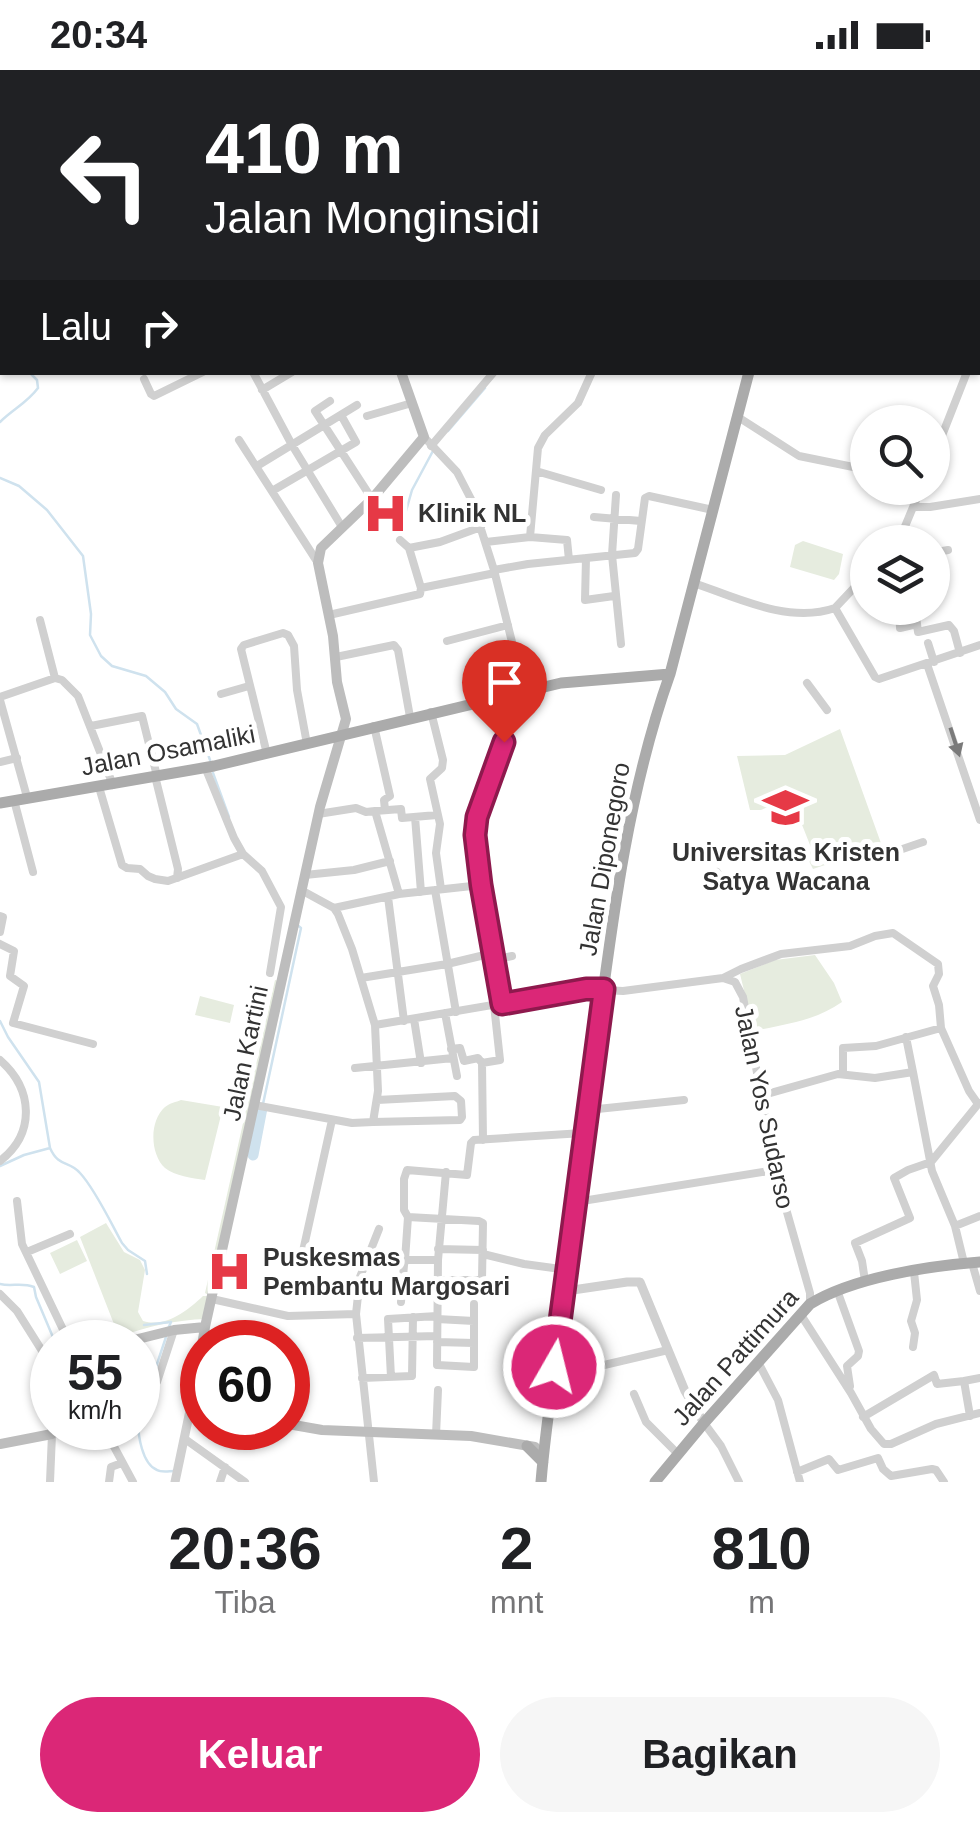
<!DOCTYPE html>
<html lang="id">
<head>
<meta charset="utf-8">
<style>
  :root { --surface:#fff; --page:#f6f6f6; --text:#202124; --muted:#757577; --accent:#db2777 }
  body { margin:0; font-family:Helvetica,sans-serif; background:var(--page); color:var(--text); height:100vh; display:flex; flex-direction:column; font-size:38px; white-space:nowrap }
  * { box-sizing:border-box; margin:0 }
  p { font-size:32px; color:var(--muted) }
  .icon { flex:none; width:55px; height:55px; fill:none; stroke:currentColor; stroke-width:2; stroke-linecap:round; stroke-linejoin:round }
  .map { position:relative; height:1412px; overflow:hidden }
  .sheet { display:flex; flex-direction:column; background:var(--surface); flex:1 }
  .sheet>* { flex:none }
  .guide { position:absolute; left:0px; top:0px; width:980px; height:305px; box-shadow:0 2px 8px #0004; background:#202124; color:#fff; overflow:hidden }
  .buttons { position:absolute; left:850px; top:335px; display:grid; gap:20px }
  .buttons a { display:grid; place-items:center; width:100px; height:100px; border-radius:50%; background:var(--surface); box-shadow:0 2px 8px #0004; font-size:50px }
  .speed { position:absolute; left:30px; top:1250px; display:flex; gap:20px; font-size:50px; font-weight:700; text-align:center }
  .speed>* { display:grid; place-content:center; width:130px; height:130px; border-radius:50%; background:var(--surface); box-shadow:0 2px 8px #0004; line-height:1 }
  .speed small { font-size:25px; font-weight:400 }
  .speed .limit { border:15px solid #d22; background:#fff; color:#111 }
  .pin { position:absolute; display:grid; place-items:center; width:85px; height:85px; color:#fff; margin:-102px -42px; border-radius:50% 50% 50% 0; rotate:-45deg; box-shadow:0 0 10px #0007 }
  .pin .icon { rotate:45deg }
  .me { position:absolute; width:110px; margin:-55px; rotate:8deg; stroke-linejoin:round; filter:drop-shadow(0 0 8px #0008) }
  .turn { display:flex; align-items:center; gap:35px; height:210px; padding:0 40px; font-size:45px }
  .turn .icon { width:130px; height:130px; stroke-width:2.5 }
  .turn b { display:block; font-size:70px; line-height:85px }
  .then { display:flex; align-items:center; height:95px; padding:0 40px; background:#0003; gap:20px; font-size:38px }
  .eta { display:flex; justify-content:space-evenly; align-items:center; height:170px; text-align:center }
  .eta b { font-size:60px; font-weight:800; line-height:70px }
  .action { display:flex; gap:20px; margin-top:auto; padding:20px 40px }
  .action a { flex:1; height:115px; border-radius:60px; background:var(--accent); color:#fff; font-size:40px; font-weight:800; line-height:115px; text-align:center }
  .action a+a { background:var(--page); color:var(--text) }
  .status { display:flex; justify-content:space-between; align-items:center; height:70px; padding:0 50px; background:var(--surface); direction:ltr }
  .status svg { height:28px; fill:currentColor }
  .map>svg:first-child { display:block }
  .green { fill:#e6ecdf }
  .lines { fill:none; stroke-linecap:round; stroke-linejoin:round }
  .stream { stroke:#cfe2ee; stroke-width:2.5 }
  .river { stroke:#cfe2ee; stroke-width:11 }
  .minor { stroke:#d0d0d0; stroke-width:8 }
  .tertiary { stroke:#d0d0d0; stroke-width:9 }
  .secondary { stroke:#bdbdbd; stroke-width:10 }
  .primary { stroke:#ababab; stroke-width:11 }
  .oneway { fill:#7a7a7a }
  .route-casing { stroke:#8e194d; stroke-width:25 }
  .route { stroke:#db2777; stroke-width:18 }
  .labels { text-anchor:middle; stroke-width:10; stroke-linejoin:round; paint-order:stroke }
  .poi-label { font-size:25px; font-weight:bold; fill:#333; stroke:#fff; text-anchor:start }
  .street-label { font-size:25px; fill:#333; stroke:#fff }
</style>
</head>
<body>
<div class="status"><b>20:34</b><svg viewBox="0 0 49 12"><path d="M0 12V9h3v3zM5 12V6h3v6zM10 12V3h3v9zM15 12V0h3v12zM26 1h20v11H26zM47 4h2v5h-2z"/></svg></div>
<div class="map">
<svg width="980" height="1412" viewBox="0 0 980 1412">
  <rect width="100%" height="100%" fill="#fff"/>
  <path class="green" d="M803,471L843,484L839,504L834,510L790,497L795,475Z
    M840,659L882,776L813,799L806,785L812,780L791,727L761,740H750L737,686L785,685Z
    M815,885L834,913L842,932C815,951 786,954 754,961L740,904L775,890Z
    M275,910L279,911L206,1249C176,1250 148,1256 119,1267L80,1167L106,1153L124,1182L140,1190L145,1200L138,1242L143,1251C166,1258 187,1241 203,1226H210L205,1223Z
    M200,926L234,935L230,953L195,945Z
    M181,1030L223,1037L205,1110C192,1108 175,1106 165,1098C150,1084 149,1051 165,1037C170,1033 176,1032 181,1030Z
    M77,1170L87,1191L60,1204L50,1183Z"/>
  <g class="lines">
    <path class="stream" d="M565,0V2
      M0,197L2,198
      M0,352C13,339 27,333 38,318L37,310L29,302
      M448,361L485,318
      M0,408L19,416L47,440L83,486L91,544L90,565L101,586L112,596L146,606L165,622L176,639L197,654L210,690
      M406,441L412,420L434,379
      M213,703L229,747
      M0,951L8,967L39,1012L50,1078C59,1098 69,1090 80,1103C95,1119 111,1153 122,1173L128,1180L145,1191L147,1204
      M263,1034L301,858L296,854
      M0,1096L24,1085L50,1078
      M0,1214C12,1217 21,1212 34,1217L36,1227L55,1272
      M144,1255L171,1252L168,1259
      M166,1267L138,1351C138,1365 142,1394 157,1400C162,1403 169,1401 175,1401"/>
    <path class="river" d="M253,1085L262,1038"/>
    <path class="minor" d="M483,0L484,2
      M612,0L613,2
      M453,1L457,0
      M95,2L101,0
      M721,2V0
      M761,2L762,0
      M0,137L2,136
      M978,204L980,205
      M978,252L980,253
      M978,274L980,266
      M253,302L292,375L342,457
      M144,309L151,324L154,326L203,302
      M262,320L292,302
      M330,331L315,341L372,429
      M367,346L412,333
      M738,347L799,386L868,400
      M424,367L457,402L472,431L494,500L524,620L475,756L481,815L502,934
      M239,370L318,493
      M431,376L494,302
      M932,391L967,302
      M257,396L357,335
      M536,401L601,420
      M272,421L356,372L341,345
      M616,425L612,485L621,574
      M914,437H930L980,429
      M594,447L641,451
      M530,467L567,470L569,490
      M486,472L530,467L538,378L545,365L578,333L592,302
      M895,472L901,466L921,418
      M409,478L440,472L481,457
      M932,483L948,480
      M586,488L585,530L614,526
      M494,500L528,494L635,483L638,479L645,428L649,426L713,440
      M694,513C737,528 789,554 835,538
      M421,518L495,503
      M835,538L875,607L879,609L980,575
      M835,538L868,503
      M899,538L900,558L917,554
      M915,538L918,562L949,555L954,561L960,583
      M329,545L420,524L421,518L409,478L400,470
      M40,550L55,608
      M447,571L508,555
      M928,573L934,592
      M336,587L394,575L398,580L410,647
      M927,594L980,750
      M807,613L827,640
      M221,624L249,616
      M0,627L55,608L62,610L78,626L113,715
      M0,630L27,727
      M431,642L443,690L442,698L430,709L440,754L436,783L441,819
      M91,656L142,646L157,706
      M374,656L390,726L384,730L385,740
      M267,684L241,579L244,575L283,563L288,565L294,576L297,620L307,674
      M0,692L17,688
      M205,697L234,768L243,784L262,801L281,837L270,903
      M155,706L178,799L177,808
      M99,717L122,795L127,798L140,799L148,806L155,809L168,811L243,784
      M14,730L33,802
      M318,744L356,738L366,742L375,741
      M415,747L421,822
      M882,786L923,772
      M717,802L727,819
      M305,805L354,800L390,791
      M301,820L334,838L338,844L352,879L375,955L586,919L623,921L723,908L735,912L743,927L775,1100L810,1223V1234
      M435,820L456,942
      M399,824L375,741L401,739L402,748L437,745
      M388,827L404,951
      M334,838L399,824L481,815
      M0,846L3,847L0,862
      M0,874L14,881L10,906L24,916L13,953L93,974
      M494,890L512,886
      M361,908L447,894L493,883
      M723,908L741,899L781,884L850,876L875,866L893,863L938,894L939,904L933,916L939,935L941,958
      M445,943L457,1006
      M414,949L421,993
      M906,967L913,1002
      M451,979L460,978L464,991L478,988L482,993L500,990L494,935
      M0,990C33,1019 36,1063 0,1091
      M482,993L483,1070
      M355,998L453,988
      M843,1003V978L876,976L941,958L969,1021L978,1034
      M760,1026L838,1004L875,1008L913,1002L932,1101L955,1156L964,1193
      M254,1035L352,1053L373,1052L378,1021L375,955
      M588,1040L684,1030
      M373,1052L460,1050L462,1047L461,1031L455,1026L377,1030
      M931,1092L979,1033
      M446,1102L438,1190L437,1295L474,1297V1234
      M17,1131L22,1174L69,1272
      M576,1132L775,1100
      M408,1147L479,1151L483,1153L482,1210H437
      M955,1156L980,1146
      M438,1179L483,1180
      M303,1181L332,1050
      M27,1182L70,1164
      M483,1184L524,1194L568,1200
      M405,1190L408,1147L404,1140V1109L407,1100L467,1105L471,1073L474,1070L583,1063
      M366,1193L404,1195L405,1190H438
      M972,1193L980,1221
      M865,1211L862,1191L855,1173L910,1148L894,1108L908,1100L931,1092
      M837,1220L859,1281L858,1286L847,1296L850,1316
      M0,1224L17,1241L51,1295
      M212,1229L288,1246L356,1244L374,1412
      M401,1232L404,1195
      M356,1244L360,1207L379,1159
      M801,1245L851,1323L871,1359L884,1374H891L936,1354L980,1343
      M437,1249L474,1251
      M357,1268L437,1266
      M437,1272L474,1273
      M913,1277L915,1263L911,1251L917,1230L914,1202
      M758,1292L778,1330L800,1412
      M554,1297L600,1296L668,1280
      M391,1307L388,1249L437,1246
      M362,1308L412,1306L413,1247
      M964,1311L980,1308
      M157,1312L174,1260
      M634,1324L646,1352L678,1384
      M863,1347L934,1305L937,1314L964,1311L970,1346
      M704,1353L721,1376L739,1412
      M104,1358L133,1412
      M436,1365L438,1320
      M185,1369L245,1412
      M797,1402L829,1389L838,1400L878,1388L883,1399L891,1406L932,1399L936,1400L944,1412
      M50,1412L52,1364L83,1358
      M109,1412L111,1397L122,1393
      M220,1412L225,1397"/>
    <path class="tertiary" d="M566,1221L627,1212H640L685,1321L704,1353
      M175,1412L196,1312"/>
    <path class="secondary" d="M290,0L291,2
      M126,1272L174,1260L205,1257
      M52,1294L51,1295L52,1305
      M202,1315L196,1312L205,1257L320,737L346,649L337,612L333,566L318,493L321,478L372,429L424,367L401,302
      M288,1354L322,1360L471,1366L535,1377
      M0,1374L52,1364L53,1358"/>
    <path class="primary" d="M848,2L849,0
      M0,733L214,696L561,613L670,604
      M527,1376L543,1392
      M541,1412C546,1349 557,1287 565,1224C573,1161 579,1098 588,1036C608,891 621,742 670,604L749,302
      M655,1412L704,1353L810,1234C854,1207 929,1196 980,1192"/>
  </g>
  <defs><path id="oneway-solid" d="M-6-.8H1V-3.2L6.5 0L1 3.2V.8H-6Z" transform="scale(2.5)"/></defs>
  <use class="oneway" href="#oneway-solid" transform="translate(955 672) rotate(72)"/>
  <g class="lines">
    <defs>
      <path id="route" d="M504,672L477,747L475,765L481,815L502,934L586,919H604L554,1297"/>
    </defs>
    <use href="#route" class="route-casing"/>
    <use href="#route" class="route"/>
  </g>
  <defs>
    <symbol id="hospital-bare" viewBox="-9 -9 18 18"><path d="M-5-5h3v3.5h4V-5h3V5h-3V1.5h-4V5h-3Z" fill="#e63946" stroke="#fff" stroke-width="2.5" paint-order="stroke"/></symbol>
    <symbol id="university-bare" viewBox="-9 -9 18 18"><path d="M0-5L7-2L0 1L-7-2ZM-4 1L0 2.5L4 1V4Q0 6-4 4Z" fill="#e63946" stroke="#fff" stroke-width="2.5" paint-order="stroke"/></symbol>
  </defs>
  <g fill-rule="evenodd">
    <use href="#hospital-bare" x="354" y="412" width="63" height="63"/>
    <use href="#university-bare" x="754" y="706" width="63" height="63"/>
    <use href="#hospital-bare" x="198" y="1170" width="63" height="63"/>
  </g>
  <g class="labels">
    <g class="poi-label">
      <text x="418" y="452">Klinik NL</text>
      <text x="786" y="791" text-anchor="middle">Universitas Kristen<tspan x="786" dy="29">Satya Wacana</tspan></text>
      <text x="263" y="1196">Puskesmas<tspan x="263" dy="29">Pembantu Margosari</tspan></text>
    </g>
    <g class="street-label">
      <text transform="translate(168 680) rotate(-11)" y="9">Jalan Osamaliki</text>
      <text transform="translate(604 789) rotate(-80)" y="9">Jalan Diponegoro</text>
      <text transform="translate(245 983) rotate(-78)" y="9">Jalan Kartini</text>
      <text transform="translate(765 1037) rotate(78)" y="9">Jalan Yos Sudarso</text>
      <text transform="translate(735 1287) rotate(-48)" y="9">Jalan Pattimura</text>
    </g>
  </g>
</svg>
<div class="buttons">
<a><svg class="icon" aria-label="search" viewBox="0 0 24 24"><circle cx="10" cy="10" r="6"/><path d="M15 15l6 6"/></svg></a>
<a><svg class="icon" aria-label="layers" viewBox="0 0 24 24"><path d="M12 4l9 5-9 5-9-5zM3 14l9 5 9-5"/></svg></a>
</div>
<div class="speed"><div>55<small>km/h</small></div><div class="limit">60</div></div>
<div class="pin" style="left:504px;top:672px;background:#d93025"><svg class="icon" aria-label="arrive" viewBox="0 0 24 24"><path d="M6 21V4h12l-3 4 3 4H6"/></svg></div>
<svg class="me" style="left:554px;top:1297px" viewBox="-20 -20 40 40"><circle r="17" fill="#db2777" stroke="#fff" stroke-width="3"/><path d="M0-11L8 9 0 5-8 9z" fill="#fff"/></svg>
<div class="guide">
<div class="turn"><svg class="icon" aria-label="left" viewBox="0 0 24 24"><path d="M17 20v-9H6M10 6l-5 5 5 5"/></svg><div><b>410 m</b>Jalan Monginsidi</div></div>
<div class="then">Lalu<svg class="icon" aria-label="right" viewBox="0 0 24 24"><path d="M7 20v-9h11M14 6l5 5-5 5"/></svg></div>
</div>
</div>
<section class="sheet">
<div class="eta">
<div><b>20:36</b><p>Tiba</p></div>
<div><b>2</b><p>mnt</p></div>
<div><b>810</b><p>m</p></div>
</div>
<div class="action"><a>Keluar</a><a>Bagikan</a></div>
</section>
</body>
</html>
